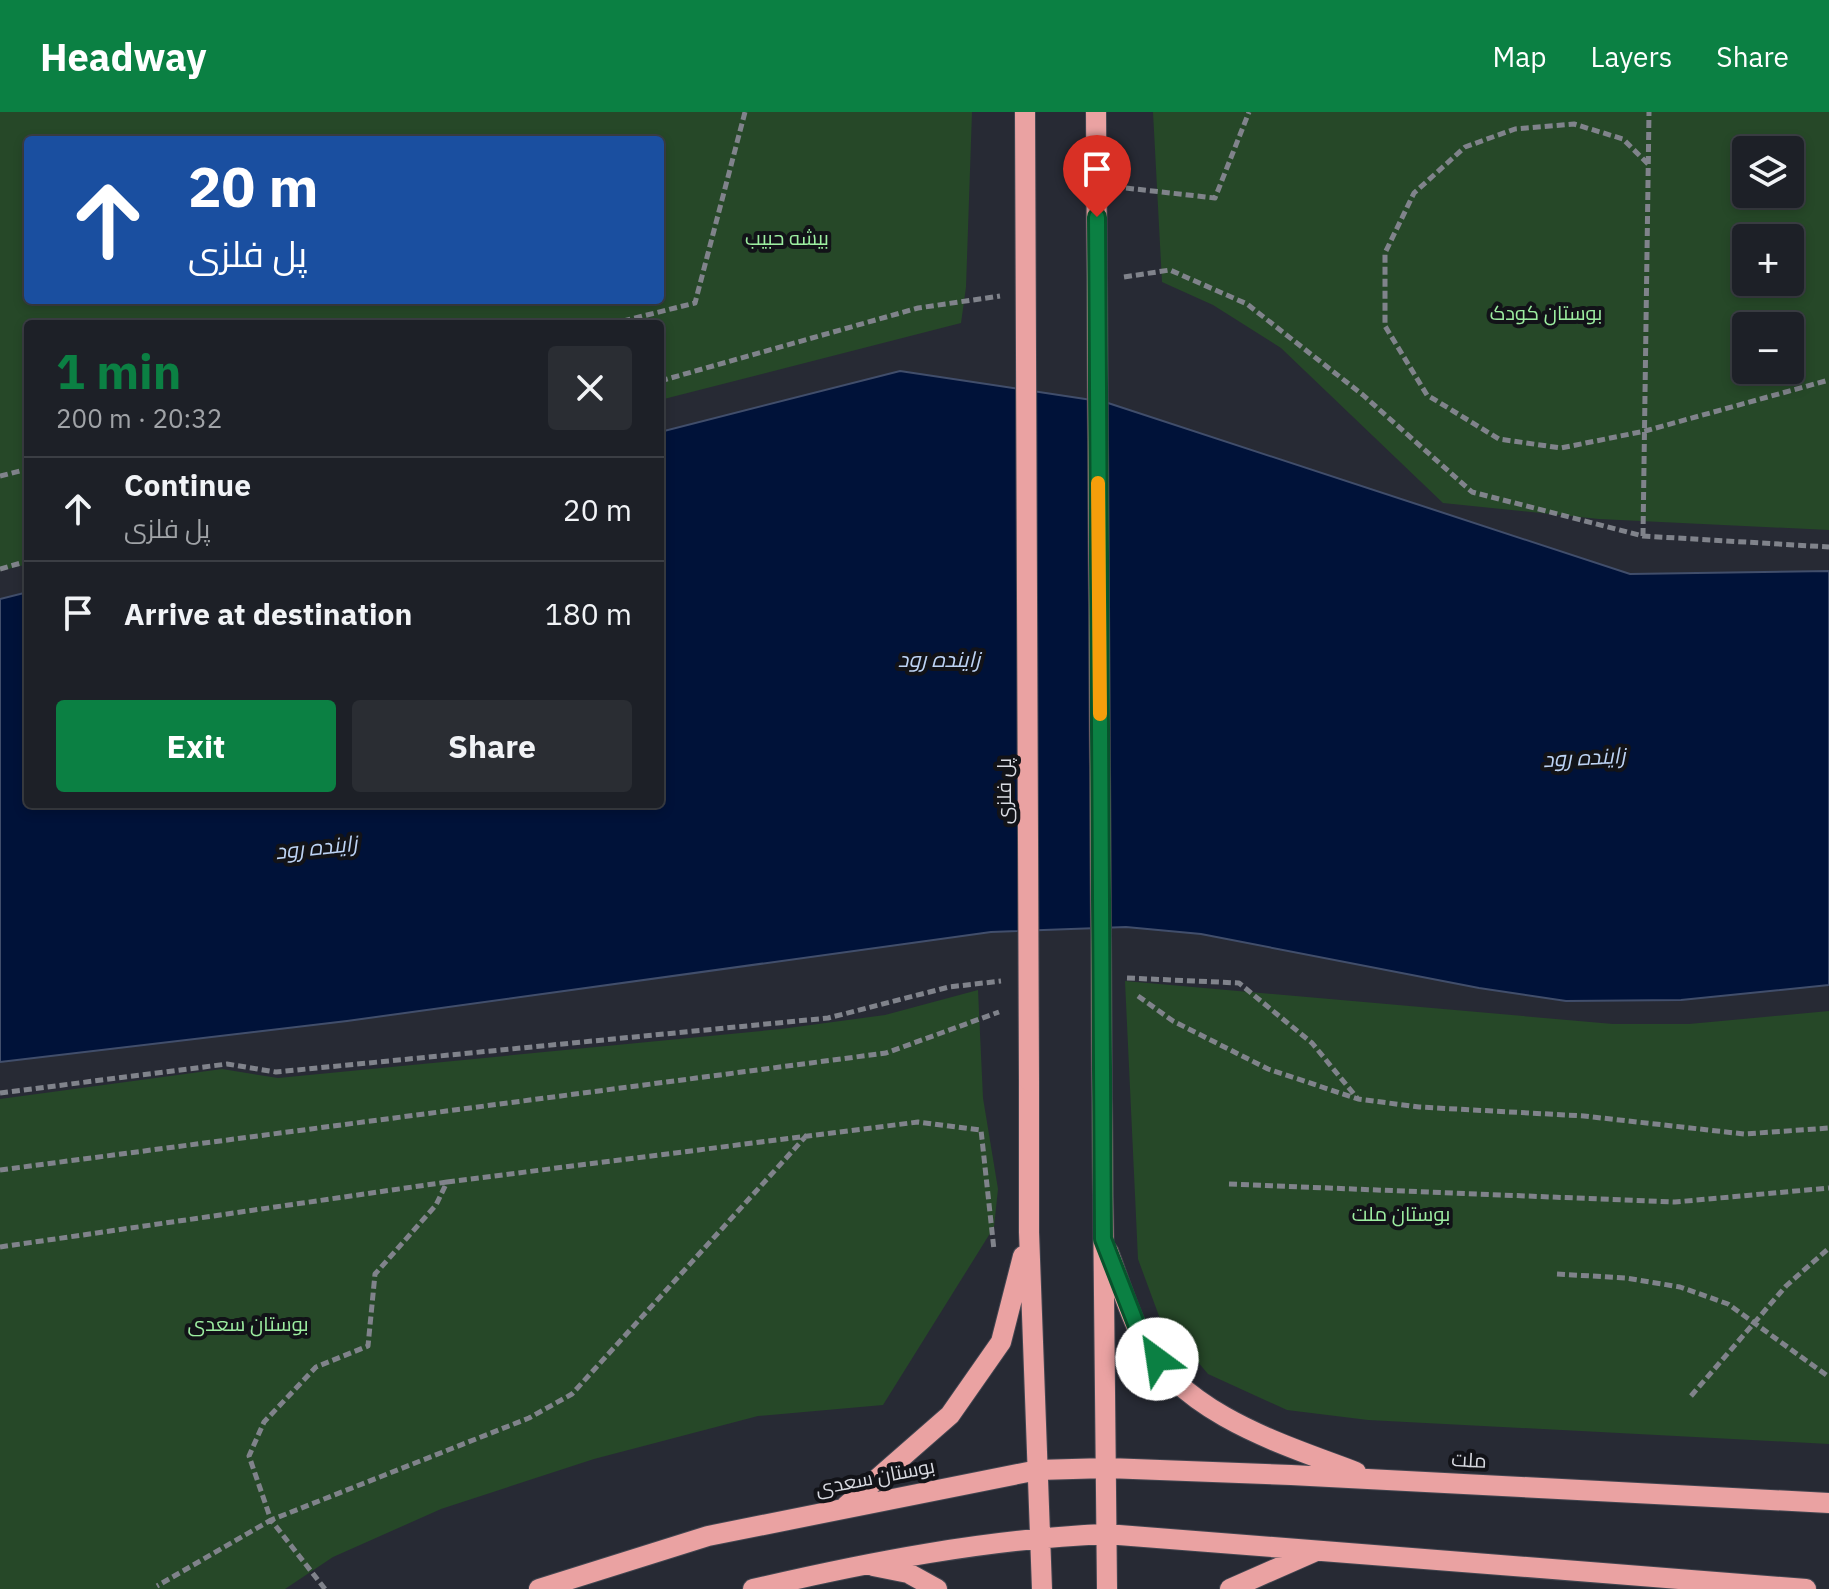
<!DOCTYPE html>
<html lang="en">
<head>
<meta charset="utf-8">
<style>
  :root { --surface:#1d2027; --page:#2a2d33; --text:#f1f3f6; --muted:#a0a3a7; --line:#3b3e44; --accent:#0b8043 }
  body { margin:0; font-family:"IBM Plex Sans",Cairo,sans-serif; background:var(--page); color:var(--text); height:100vh; display:flex; flex-direction:column; font-size:30px; white-space:nowrap }
  * { box-sizing:border-box; margin:0 }
  p { font-size:26px; color:var(--muted) }
  .icon { flex:none; width:44px; height:44px; fill:none; stroke:currentColor; stroke-width:2; stroke-linecap:round; stroke-linejoin:round }
  .map { position:relative; flex:1; overflow:hidden }
  .panel { position:absolute; left:24px; top:208px; width:640px; height:488px; display:flex; flex-direction:column; background:var(--surface); border-radius:8px; box-shadow:0 4px 12px #0003,0 0 0 2px var(--line) }
  .panel>* { flex:none }
  .guide { position:absolute; left:24px; top:24px; width:640px; height:168px; border-radius:8px; box-shadow:0 4px 12px #0003,0 0 0 2px var(--line); background:#1a4fa0; color:#fff; overflow:hidden }
  .controls { position:absolute; left:1732px; top:24px; display:grid; gap:16px }
  .controls a { display:grid; place-items:center; width:72px; height:72px; border-radius:8px; background:var(--surface); box-shadow:0 4px 12px #0003,0 0 0 2px var(--line); font-size:40px }
  .pin { position:absolute; display:grid; place-items:center; width:68px; height:68px; color:#fff; margin:-82px -34px; border-radius:50% 50% 50% 0; rotate:-45deg; box-shadow:0 0 8px #0007 }
  .pin .icon { rotate:45deg }
  .me { position:absolute; width:88px; margin:-44px; rotate:329deg; stroke-linejoin:round; filter:drop-shadow(0 0 6px #0008) }
  .turn { display:flex; align-items:center; gap:28px; height:168px; padding:0 32px; font-size:36px }
  .turn .icon { width:104px; height:104px; stroke-width:2.5 }
  .turn b { display:block; font-size:56px; line-height:68px }
  .round { display:grid; place-items:center; flex:none; width:84px; height:84px; border-radius:8px; background:var(--page) }
  .overview { display:flex; align-items:center; justify-content:space-between; height:136px; padding:0 32px }
  h1 { font-size:48px; font-weight:700; line-height:60px; color:var(--accent) }
  .action { display:flex; gap:16px; margin-top:auto; padding:16px 32px }
  .action a { flex:1; height:92px; border-radius:8px; background:var(--accent); color:#fff; font-size:32px; font-weight:700; line-height:92px; text-align:center }
  .action a+a { background:var(--page); color:var(--text) }
  ul { padding:0; list-style:none }
  li { display:flex; align-items:center; gap:24px; height:104px; padding:0 32px; border-top:2px solid var(--line) }
  li div { flex:1 }
  li b { display:block; font-size:30px }
  li em { font-style:normal }
  header { display:flex; align-items:center; gap:48px; box-sizing:border-box; height:112px; padding:0 40px; background:var(--accent); color:#fff }
  header strong { font-size:38px }
  nav { display:flex; gap:44px; margin-inline-start:auto; font-size:28px }
  .map>svg:first-child { display:block }
  .green { fill:#264828; fill-rule:evenodd }
  .water { fill:#001239; stroke:#414e6b; stroke-width:2 }
  .lines { fill:none; stroke-linecap:round; stroke-linejoin:round }
  .major-casing { stroke:#434650; stroke-width:22 }
  .path { stroke:#80838b; stroke-width:5; stroke-dasharray:8 4; stroke-linecap:butt }
  .major { stroke:#eaa2a2; stroke-width:20 }
  .major-bridge-casing { stroke:#434650; stroke-width:22; stroke-linecap:butt }
  .major-bridge { stroke:#eaa2a2; stroke-width:20 }
  .route-casing { stroke:#07532c; stroke-width:20 }
  .route { stroke:#0b8043; stroke-width:14 }
  .slow { stroke:#f59e0b; stroke-width:14 }
  .labels { text-anchor:middle; stroke-width:8; stroke-linejoin:round; paint-order:stroke }
  .park-label { font-size:20px; fill:#9deea1; stroke:#121318 }
  .street-label { font-size:20px; fill:#d8dae1; stroke:#121318 }
  .water-label { font-size:22px; font-style:italic; fill:#bdd3f4; stroke:#121318 }
</style>
</head>
<body>
<header>
<strong>Headway</strong>
<nav><a>Map</a><a>Layers</a><a>Share</a></nav>
</header>
<div class="map">
<svg width="1829" height="1477" viewBox="0 0 1829 1477">
  <rect width="100%" height="100%" fill="#272a34"/>
  <path class="green" d="M0,0H972L966,175L961,211L660,288V212H28V452L0,459ZM28,28H660V188H28Z
    M1153,0H1829V418L1599,407L1443,391L1281,236L1213,193L1162,170ZM1746,38H1790V82H1746ZM1790,126V170H1746V126ZM1746,214H1790V258H1746Z
    M1125,869L1613,912H1689L1829,899V1332L1368,1308L1287,1298L1208,1262L1159,1204L1138,1147Z
    M978,878L983,986L998,1077L994,1115L883,1293L758,1304L594,1347L441,1397L333,1445L285,1477H0V987L222,957L278,966L781,917L885,903Z"/>
  <path class="water" d="M900,259L1105,290L1630,462L1829,459V873L1681,888L1566,889L1479,876L1201,822L1126,815L991,820L347,909L0,950V487L28,480V692H660V320Z"/>
  <g class="lines">
    <defs>
      <path id="major" d="M1029,969V1120L1042,1477
        M1102,985L1107,1477
        M1108,1139C1119,1168 1128,1199 1142,1226C1182,1302 1282,1332 1356,1360
        M846,1394L950,1303L1001,1230L1023,1144
        M873,1454L908,1461L937,1477
        M539,1477L708,1424L1038,1358L1107,1356L1291,1363L1829,1391
        M753,1477C869,1450 987,1427 1106,1422L1806,1477
        M1230,1477L1316,1439"/>
    </defs>
    <use href="#major" class="major-casing"/>
    <path class="path" d="M1648,52L1623,27L1574,12L1515,17L1465,35L1414,81L1385,141V214L1427,283L1499,327L1561,336L1645,319L1829,268
      M1126,76L1215,86L1249,0
      M1124,165L1170,158L1247,192L1363,283L1472,380L1643,424L1829,435
      M611,212L695,191L745,0
      M660,269L918,196L1000,184
      M0,364L28,357
      M1643,424L1649,0
      M0,457L28,449
      M1127,866L1239,871L1312,931L1358,987
      M1138,884L1173,909L1268,957L1358,987L1419,995L1584,1004L1744,1022L1829,1016
      M0,981L227,952L276,960L828,906L949,875L1001,869
      M0,1058L886,941L999,900
      M447,1070L918,1010L981,1018L994,1138
      M1229,1072L1675,1090L1829,1076
      M0,1135L447,1070L436,1093L375,1162L368,1234L316,1255L264,1310L249,1344L271,1408L157,1474
      M1557,1162L1626,1166L1680,1175L1728,1192L1829,1265
      M1691,1284L1786,1174L1829,1136
      M325,1477L271,1408L529,1306L572,1282L807,1023"/>
    <use href="#major" class="major"/>
    <defs>
      <path id="major-bridge" d="M1025,0L1029,969
        M1096,0L1102,985"/>
    </defs>
    <use href="#major-bridge" class="major-bridge-casing"/>
    <use href="#major-bridge" class="major-bridge"/>
  </g>
  <g class="lines">
    <defs>
      <path id="route" d="M1097,105L1103,1127L1142,1227L1157,1247"/>
    </defs>
    <use href="#route" class="route-casing"/>
    <use href="#route" class="route"/>
    <path class="slow" d="M1098,371L1100,602"/>
  </g>
  <g class="labels">
    <g class="park-label">
      <text x="787" y="133">بیشه حبیب</text>
      <text x="1546" y="208">بوستان کودک</text>
      <text x="1401" y="1109">بوستان ملت</text>
      <text x="248" y="1219">بوستان سعدی</text>
    </g>
    <g class="street-label">
      <text transform="translate(1004 679) rotate(-90)" y="7">پل فلزی</text>
      <text transform="translate(1469 1348) rotate(3)" y="7">ملت</text>
      <text transform="translate(875 1365) rotate(-11)" y="7">بوستان سعدی</text>
    </g>
    <g class="water-label">
      <text x="939" y="555">زاینده رود</text>
      <text transform="translate(1584 645) rotate(-3)" y="8">زاینده رود</text>
      <text transform="translate(316 735) rotate(-6)" y="8">زاینده رود</text>
    </g>
  </g>
</svg>
<div class="controls">
<a><svg class="icon" aria-label="layers" viewBox="0 0 24 24"><path d="M12 4l9 5-9 5-9-5zM3 14l9 5 9-5"/></svg></a>
<a>+</a>
<a>−</a>
</div>
<div class="pin" style="left:1097px;top:105px;background:#d93025"><svg class="icon" aria-label="arrive" viewBox="0 0 24 24"><path d="M6 21V4h12l-3 4 3 4H6"/></svg></div>
<svg class="me" style="left:1157px;top:1247px" viewBox="-20 -20 40 40"><circle r="19" fill="#fff"/><path d="M0-13L10 11 0 6-10 11z" fill="#0b8043"/></svg>
<div class="guide">
<div class="turn"><svg class="icon" aria-label="ahead" viewBox="0 0 24 24"><path d="M12 20V5M6 11l6-6 6 6"/></svg><div><b>20 m</b>پل فلزی</div></div>
</div>
<section class="panel">
<div class="overview"><div><h1>1 min</h1><p>200 m · 20:32</p></div><a class="round"><svg class="icon" aria-label="close" viewBox="0 0 24 24"><path d="M6 6l12 12M18 6L6 18"/></svg></a></div>
<ul>
<li><svg class="icon" aria-label="ahead" viewBox="0 0 24 24"><path d="M12 20V5M6 11l6-6 6 6"/></svg><div><b>Continue</b><p>پل فلزی</p></div><em>20 m</em></li>
<li><svg class="icon" aria-label="arrive" viewBox="0 0 24 24"><path d="M6 21V4h12l-3 4 3 4H6"/></svg><div><b>Arrive at destination</b></div><em>180 m</em></li>
</ul>
<div class="action"><a>Exit</a><a>Share</a></div>
</section>
</div>
</body>
</html>
